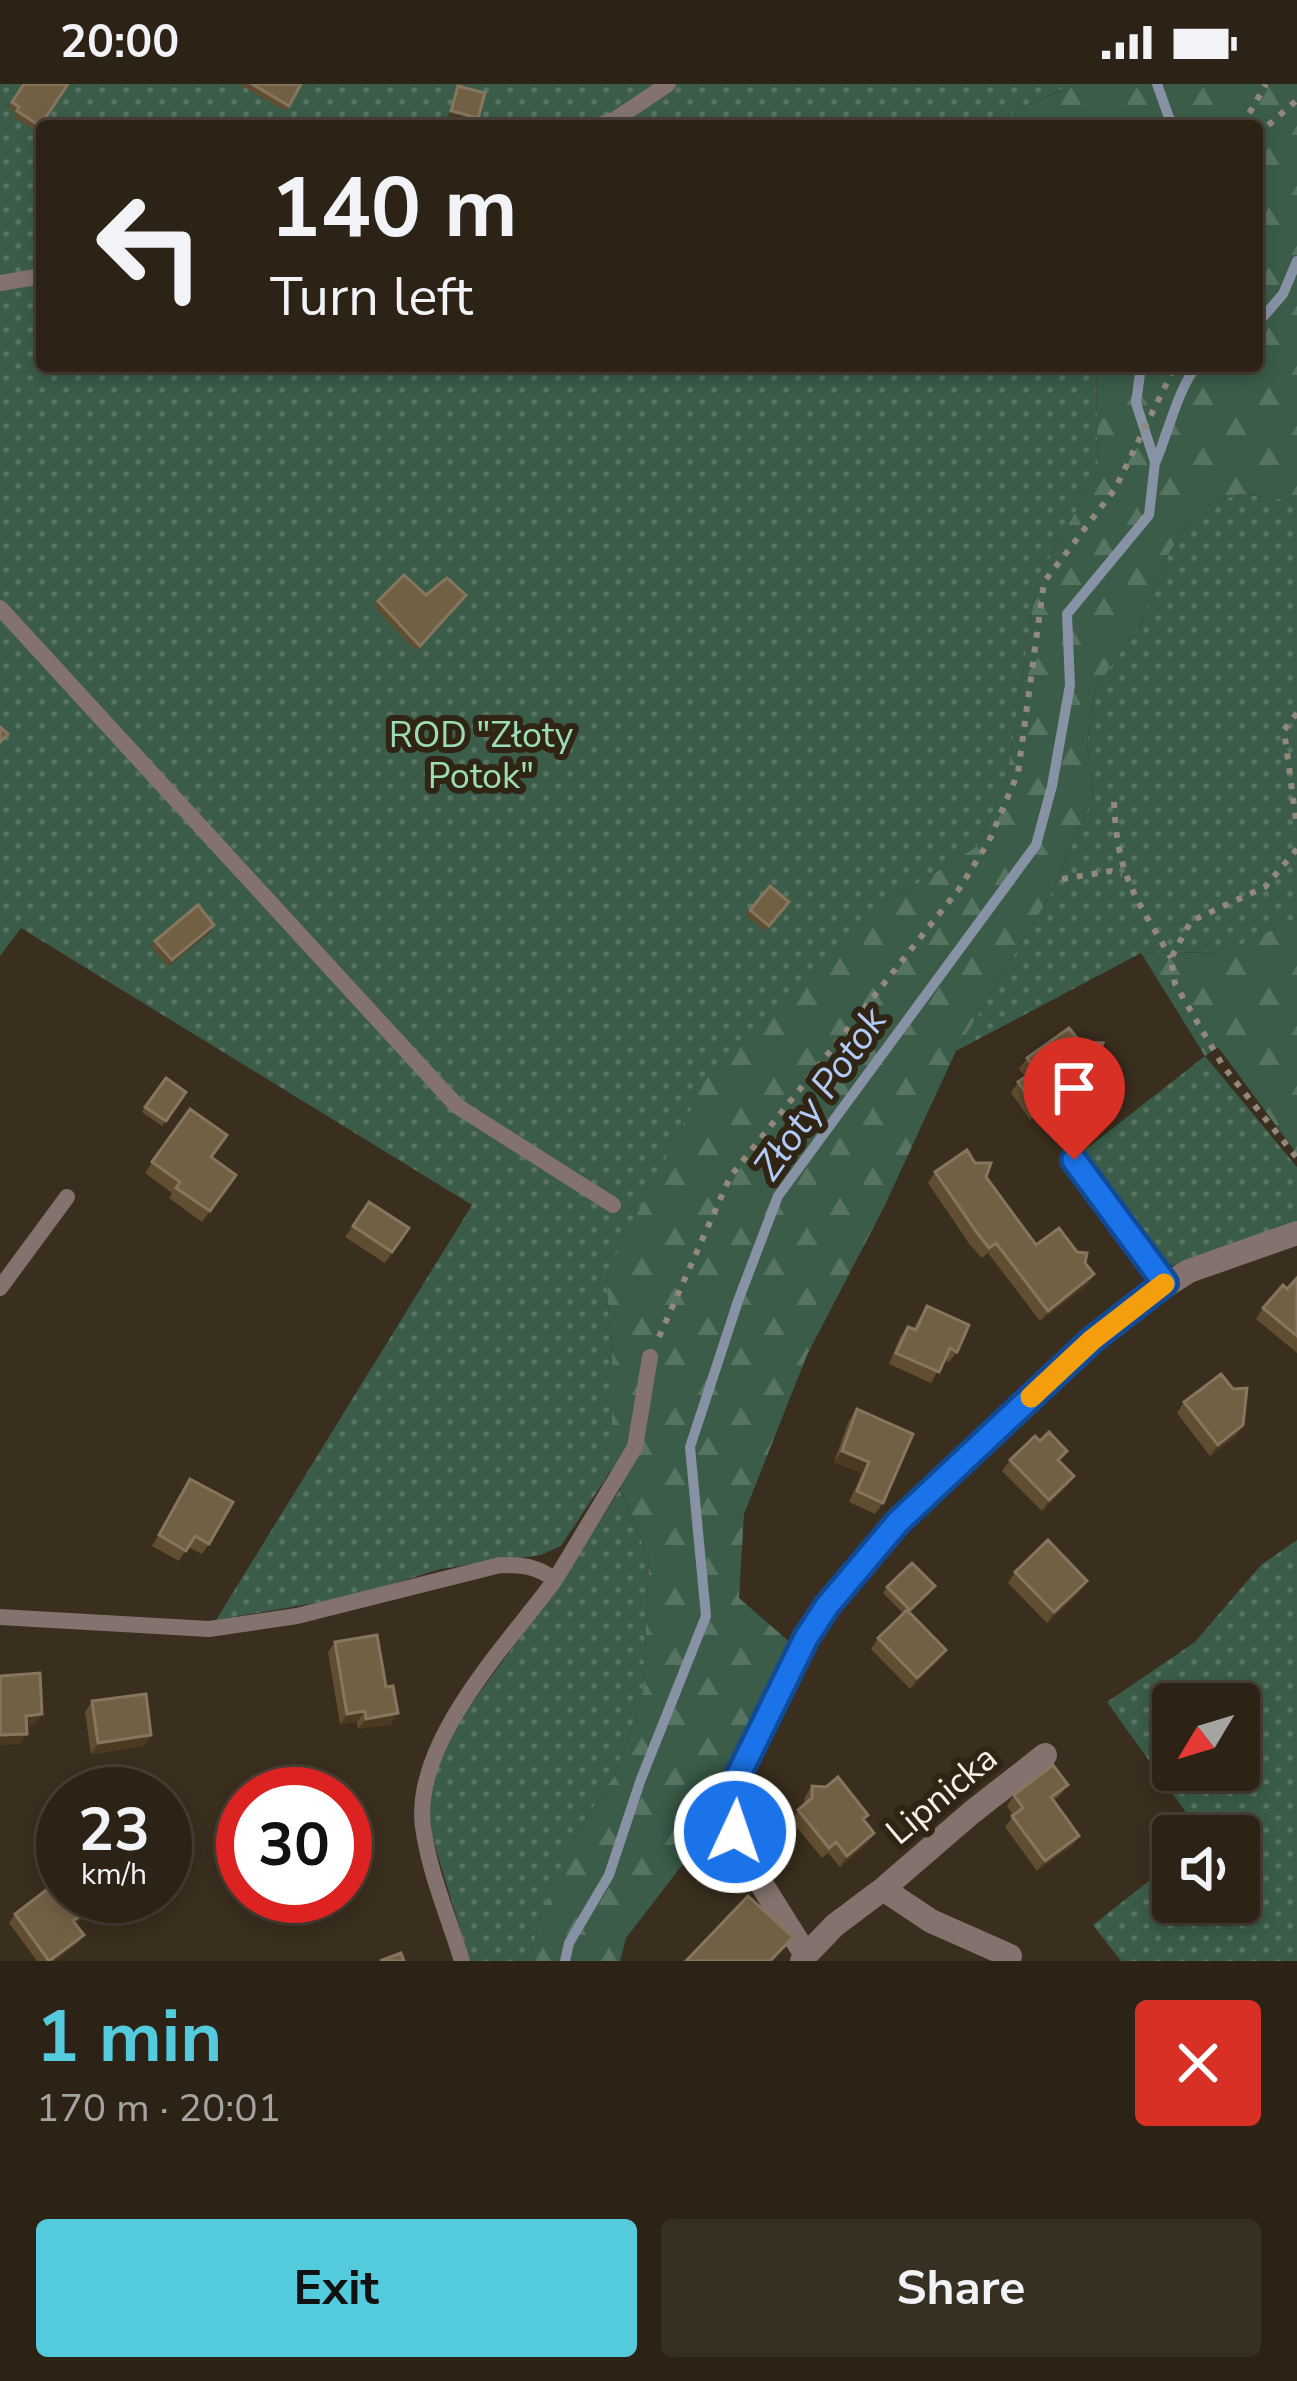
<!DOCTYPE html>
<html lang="en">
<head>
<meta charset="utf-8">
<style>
  :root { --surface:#2c2216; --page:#382f23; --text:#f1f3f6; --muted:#a6a4a1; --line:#483f35; --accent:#54cadd }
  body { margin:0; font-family:"Nunito Sans",sans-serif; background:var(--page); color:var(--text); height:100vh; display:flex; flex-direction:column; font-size:45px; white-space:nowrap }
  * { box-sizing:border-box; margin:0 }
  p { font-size:39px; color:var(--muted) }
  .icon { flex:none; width:66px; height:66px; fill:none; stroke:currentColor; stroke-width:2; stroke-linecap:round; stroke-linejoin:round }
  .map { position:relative; height:1877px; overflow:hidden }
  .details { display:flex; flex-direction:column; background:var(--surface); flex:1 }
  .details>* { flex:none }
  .banner { position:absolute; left:36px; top:36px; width:1227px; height:252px; border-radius:12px; box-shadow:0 6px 18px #0003,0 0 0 3px var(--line); background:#2c2216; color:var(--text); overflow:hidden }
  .needle { width:78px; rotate:232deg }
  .controls { position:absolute; left:1152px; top:1599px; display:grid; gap:24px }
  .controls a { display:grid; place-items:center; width:108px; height:108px; border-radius:12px; background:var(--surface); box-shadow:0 6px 18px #0003,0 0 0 3px var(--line); font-size:60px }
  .speed { position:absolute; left:36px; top:1683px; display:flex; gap:24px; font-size:60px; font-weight:700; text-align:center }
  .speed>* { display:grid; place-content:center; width:156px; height:156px; border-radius:50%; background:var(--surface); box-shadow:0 6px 18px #0003,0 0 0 3px var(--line); line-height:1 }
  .speed small { font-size:30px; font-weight:400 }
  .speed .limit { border:18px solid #d22; background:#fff; color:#111 }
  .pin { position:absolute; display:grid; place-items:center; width:102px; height:102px; color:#fff; margin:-123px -51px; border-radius:50% 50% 50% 0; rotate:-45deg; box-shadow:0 0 12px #0007 }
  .pin .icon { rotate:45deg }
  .me { position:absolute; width:132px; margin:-66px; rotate:3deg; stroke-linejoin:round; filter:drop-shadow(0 0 9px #0008) }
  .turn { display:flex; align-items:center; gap:42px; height:252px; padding:0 36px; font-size:54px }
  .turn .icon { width:156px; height:156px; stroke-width:2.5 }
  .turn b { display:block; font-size:84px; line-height:102px }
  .round { display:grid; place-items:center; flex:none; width:126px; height:126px; border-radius:12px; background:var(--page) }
  .overview { display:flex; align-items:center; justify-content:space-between; height:204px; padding:0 36px }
  h1 { font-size:72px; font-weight:700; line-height:90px; color:var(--accent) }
  .action { display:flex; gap:24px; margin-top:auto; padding:24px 36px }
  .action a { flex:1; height:138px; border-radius:12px; background:var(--accent); color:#111; font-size:48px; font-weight:700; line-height:138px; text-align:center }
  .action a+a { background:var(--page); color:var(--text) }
  .status { display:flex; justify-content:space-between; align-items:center; height:84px; padding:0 60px; background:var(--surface); direction:ltr }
  .status svg { height:33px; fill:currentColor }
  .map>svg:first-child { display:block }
  .grass { fill:url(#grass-dots); fill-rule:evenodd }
  .forest { fill:url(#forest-firs) }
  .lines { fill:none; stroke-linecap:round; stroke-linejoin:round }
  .stream { stroke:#8892a5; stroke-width:10 }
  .path { stroke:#92887b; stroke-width:6; stroke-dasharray:6 9; stroke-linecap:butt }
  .service { stroke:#84726e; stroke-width:16 }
  .minor { stroke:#84726e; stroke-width:24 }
  .wall { fill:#614e31 }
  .shaded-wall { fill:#4b3a21 }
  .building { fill:#726044; stroke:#87765e; stroke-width:3 }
  .route-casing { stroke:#114b97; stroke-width:30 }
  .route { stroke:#1a73e8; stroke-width:21 }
  .slow { stroke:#f59e0b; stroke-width:21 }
  .labels { text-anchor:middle; stroke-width:12; stroke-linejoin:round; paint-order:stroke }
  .park-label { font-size:36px; fill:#9cdcb6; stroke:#302514 }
  .street-label { font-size:36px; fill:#f9f1e7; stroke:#302514 }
  .water-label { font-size:39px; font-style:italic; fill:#b2caf6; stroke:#302514 }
</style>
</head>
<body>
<div class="status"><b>20:00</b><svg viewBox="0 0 49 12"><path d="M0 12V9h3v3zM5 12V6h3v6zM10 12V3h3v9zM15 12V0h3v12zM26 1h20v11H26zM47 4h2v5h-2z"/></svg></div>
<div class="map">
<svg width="1297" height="1877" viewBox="0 0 1297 1877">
  <defs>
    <pattern id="grass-dots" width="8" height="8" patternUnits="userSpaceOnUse" patternTransform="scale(3)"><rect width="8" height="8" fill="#3a5c48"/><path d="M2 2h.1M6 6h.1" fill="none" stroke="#577462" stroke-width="1.8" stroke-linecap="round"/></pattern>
    <pattern id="forest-firs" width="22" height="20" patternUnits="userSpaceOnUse" patternTransform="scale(3)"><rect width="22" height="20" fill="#3a5c48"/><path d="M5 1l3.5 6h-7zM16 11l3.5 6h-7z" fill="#577462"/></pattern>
  </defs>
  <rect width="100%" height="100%" fill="#3a2e1e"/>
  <path class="grass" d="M0,0H1063V5L1013,29V42H42V282H1096L1098,388L1037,496L1006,700L976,763L893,815L606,1191L612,1274V1385L561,1462L541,1471L440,1485L355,1512L216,1536L472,1121L21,844L0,872Z
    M1239,410L1297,417V834L1226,868L1141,869L956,967L1051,810L1093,713L1087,659L1095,605L1141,539L1170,467L1197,425Z
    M1205,972L1297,1083V1141L1173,1182L1159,1175L1081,1069Z
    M620,1405L649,1475L643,1610L614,1693L581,1741L540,1834L529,1877H470L430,1746V1701L460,1635L567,1490Z
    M1297,1456V1877H1121L1093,1841L1173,1778V1818H1239V1752H1203L1107,1618L1195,1558L1261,1481ZM1239,1620V1686H1173V1620Z"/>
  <path class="forest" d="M1063,0H1297V417L1239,410L1197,425L1170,467L1141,539L1095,605L1087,659L1093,713L1051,810L956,967L884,1123L807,1271L744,1430L739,1514L793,1561L696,1763L626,1854L620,1877H529L540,1834L556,1795L581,1741L614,1693L643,1609L649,1475L612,1385V1274L606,1191L707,993L893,815L976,763L1006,699L1037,496L1098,388L1096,282H1257V42H1013L1012,29L1062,6Z
    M1297,834V1070L1218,963L1205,972L1141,869L1226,868Z"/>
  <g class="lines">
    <path class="stream" d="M1157,0L1172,42
      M1257,240L1283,210L1297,177
      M1156,377C1168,349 1179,302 1197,282
      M565,1877L569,1859L609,1791L641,1695L706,1532L690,1363L738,1217L778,1112L1036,761L1052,702L1070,601L1067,530L1149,431L1155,378L1136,319L1141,282"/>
    <path class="path" d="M1242,42L1266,0
      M1257,51L1297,16
      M1297,629L1284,646L1297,744
      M1114,718C1117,792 1135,812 1171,874
      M1297,765L1265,803L1191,837L1171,874L1175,900L1223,982L1297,1074
      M1062,795L1111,787L1122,790
      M659,1253L730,1093L959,805L989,757L1018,689L1044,498L1115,405L1175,282"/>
    <path class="service" d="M596,42L616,35L668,0
      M0,199L42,192
      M0,524L457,1022L613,1121
      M1074,1077L1165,1199
      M0,1204L67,1113
      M555,1496L635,1363L650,1273
      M0,1533L209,1545L297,1532L500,1481C523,1481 537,1482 555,1496C507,1561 412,1658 423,1743C429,1788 449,1834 462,1877"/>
    <path class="minor" d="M806,1871L835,1841L883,1805
      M1010,1872L931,1837L883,1805L971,1729L1045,1671
      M802,1877L806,1871L744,1772L731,1731V1717L744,1676L805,1554L827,1522L898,1438L1092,1256L1143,1216L1189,1187L1297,1149"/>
  </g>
  <path class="wall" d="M24,0H68L36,47L13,32L15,29L8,23Z
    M239,0H301L285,27Z
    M426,511L462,517L416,567L374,522L378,517Z
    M770,802L789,818L765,847L746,831Z
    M214,841L211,847L168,882L151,862L155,857Z
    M1027,974L1094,979L1106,995L1098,1006L1056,1036L1047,1024L1030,1036L1011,1009L1018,998L1025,993L1019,985Z
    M166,994L186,1008L162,1042L142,1028Z
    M190,1025L211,1073L236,1091L202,1138L169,1114L172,1109L145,1089Z
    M935,1088L986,1093L1036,1161L1085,1179L1094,1190L1087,1201L1040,1237L988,1169L982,1174L970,1161L928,1099Z
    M369,1118L409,1144L385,1179L345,1153Z
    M1297,1194V1269L1256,1235L1263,1224L1287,1205Z
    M927,1222L957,1268L949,1278L944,1276L931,1299L889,1280L900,1253L908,1243L913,1245Z
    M1184,1318L1243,1341L1236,1352L1210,1372L1177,1329Z
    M857,1325L883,1419L875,1430L849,1418L862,1389L834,1378L849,1336Z
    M1010,1376L1060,1377L1074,1392L1067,1402L1042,1427L1002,1387Z
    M190,1395L209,1460L202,1470L188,1463L179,1477L152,1462Z
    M1015,1488L1080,1508L1047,1539L1008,1499Z
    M935,1502L909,1529L946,1566L938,1577L910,1605L871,1565L878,1554L903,1529L883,1509L887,1503Z
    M335,1558L391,1640L358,1645L357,1638L340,1640L328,1568Z
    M92,1617L151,1651L144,1662L91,1670L85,1628Z
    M1068,1701L1060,1711L1054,1716L1079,1752L1072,1762L1037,1787L1005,1743L1013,1732L1007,1722L1014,1711Z
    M812,1702L864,1737L867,1760L840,1783L828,1769L822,1774L791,1736L804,1720L805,1713Z
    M106,1815L75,1840L84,1851L78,1859L55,1877H37L9,1839L15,1830Z"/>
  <path class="shaded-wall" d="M451,27L478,34L474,40L447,32Z
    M214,841L211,847L168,882L172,876Z
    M1106,995L1098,1006L1056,1036L1063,1025Z
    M1055,1013L1047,1024L1030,1036L1037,1025Z
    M1094,1190L1087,1201L1040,1237L1048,1227Z
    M1243,1341L1236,1352L1210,1372L1218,1361Z
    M842,1367L869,1378L862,1389L834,1378Z
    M1074,1392L1067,1402L1042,1427L1049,1416Z
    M1087,1497L1080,1508L1047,1539L1054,1528Z
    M946,1566L938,1577L910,1605L917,1594Z
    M365,1627L357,1638L340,1640L347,1630Z
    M398,1629L391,1640L358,1645L366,1635Z
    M42,1630L35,1641L19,1642L26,1632Z
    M27,1650L20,1660L0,1661V1651Z
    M151,1651L144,1662L91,1670L98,1659Z
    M874,1749L867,1760L840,1783L847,1772Z
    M1079,1752L1072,1762L1037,1787L1045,1777Z
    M105,1812H108L106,1815L67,1846L73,1837Z
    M84,1851L78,1859L55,1877H49Z"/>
  <path class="building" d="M24,0H68L40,42L17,27L19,23L12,18Z
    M252,0H301L289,22Z
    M458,2L485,9L478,34L451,27Z
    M404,491L426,511L447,494L466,511L420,562L378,517Z
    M0,643L8,650L0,658Z
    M770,802L789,818L769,842L750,826Z
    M198,821L214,841L172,876L155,857Z
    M1069,944L1080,958L1103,959L1094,979L1106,995L1063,1025L1055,1013L1037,1025L1018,998L1035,986L1027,974Z
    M166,994L186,1008L166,1037L145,1023Z
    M190,1025L227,1051L211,1073L236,1091L210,1127L176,1104L180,1098L152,1078Z
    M967,1066L975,1079H991L986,1093L1036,1161L1059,1144L1077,1168L1087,1169L1085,1179L1094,1190L1048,1227L996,1159L989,1164L978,1150L935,1088Z
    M369,1118L409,1144L392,1168L353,1142Z
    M1297,1194V1252L1263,1224L1283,1201L1287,1205Z
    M927,1222L969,1241L957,1268L950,1264L939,1288L896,1269L908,1243L916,1246Z
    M1221,1290L1233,1305L1247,1304L1243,1341L1218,1361L1184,1318Z
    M857,1325L913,1350L883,1419L857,1407L869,1378L842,1367Z
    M1049,1348L1067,1367L1058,1376L1074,1392L1049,1416L1010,1376L1035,1352L1040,1357Z
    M190,1395L233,1418L209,1460L195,1452L186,1467L159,1451Z
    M1048,1456L1087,1497L1054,1528L1015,1488Z
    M912,1479L935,1502L910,1526L887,1503Z
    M907,1526L946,1566L917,1594L878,1554Z
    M377,1551L386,1603L393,1602L398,1629L366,1635L365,1627L347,1630L335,1558Z
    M40,1589L42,1630L26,1632L27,1650L0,1651V1592Z
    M146,1610L151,1651L98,1659L92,1617Z
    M1053,1681L1068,1701L1051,1713L1079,1752L1045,1777L1012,1732L1023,1724L1014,1711Z
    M838,1693L868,1731L863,1735L874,1749L847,1772L836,1758L829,1764L798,1726L812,1714V1702L826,1703Z
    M63,1793V1812H105L73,1837L84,1851L49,1877L15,1830Z
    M748,1812L793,1853L770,1877H686Z
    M401,1869L404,1877H380Z"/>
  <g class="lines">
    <defs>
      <path id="route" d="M735,1748L731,1731L733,1702L806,1554L827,1522L898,1438L1092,1256L1165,1199L1074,1076"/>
    </defs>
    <use href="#route" class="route-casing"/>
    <use href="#route" class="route"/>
    <path class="slow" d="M1031,1313L1092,1256L1164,1200"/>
  </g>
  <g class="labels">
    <g class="park-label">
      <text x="481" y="663">ROD "Złoty<tspan x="481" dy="41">Potok"</tspan></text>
    </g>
    <g class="street-label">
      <text transform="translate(941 1710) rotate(-40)" y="13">Lipnicka</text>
    </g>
    <g class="water-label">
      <text transform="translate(819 1009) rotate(-55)" y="14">Złoty Potok</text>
    </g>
  </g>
</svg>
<div class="controls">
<a><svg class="needle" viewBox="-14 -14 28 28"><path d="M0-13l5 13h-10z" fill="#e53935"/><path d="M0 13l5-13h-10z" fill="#a6a4a1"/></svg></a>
<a><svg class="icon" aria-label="sound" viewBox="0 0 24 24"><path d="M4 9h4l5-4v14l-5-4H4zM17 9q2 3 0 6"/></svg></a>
</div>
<div class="speed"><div>23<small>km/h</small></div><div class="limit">30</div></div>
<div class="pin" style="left:1074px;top:1076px;background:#d93025"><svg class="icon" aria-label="arrive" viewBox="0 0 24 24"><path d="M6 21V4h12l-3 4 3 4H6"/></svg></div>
<svg class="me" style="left:735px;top:1748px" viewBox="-20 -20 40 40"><circle r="17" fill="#1a73e8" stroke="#fff" stroke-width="3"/><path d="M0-11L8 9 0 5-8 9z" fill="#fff"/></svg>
<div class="banner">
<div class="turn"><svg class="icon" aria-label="left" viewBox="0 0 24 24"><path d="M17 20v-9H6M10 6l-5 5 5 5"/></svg><div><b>140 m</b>Turn left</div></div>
</div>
</div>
<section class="details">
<div class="overview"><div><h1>1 min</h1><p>170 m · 20:01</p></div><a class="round" style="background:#d93025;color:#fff"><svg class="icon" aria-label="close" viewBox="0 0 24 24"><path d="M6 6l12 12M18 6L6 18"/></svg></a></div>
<div class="action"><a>Exit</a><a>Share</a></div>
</section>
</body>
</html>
